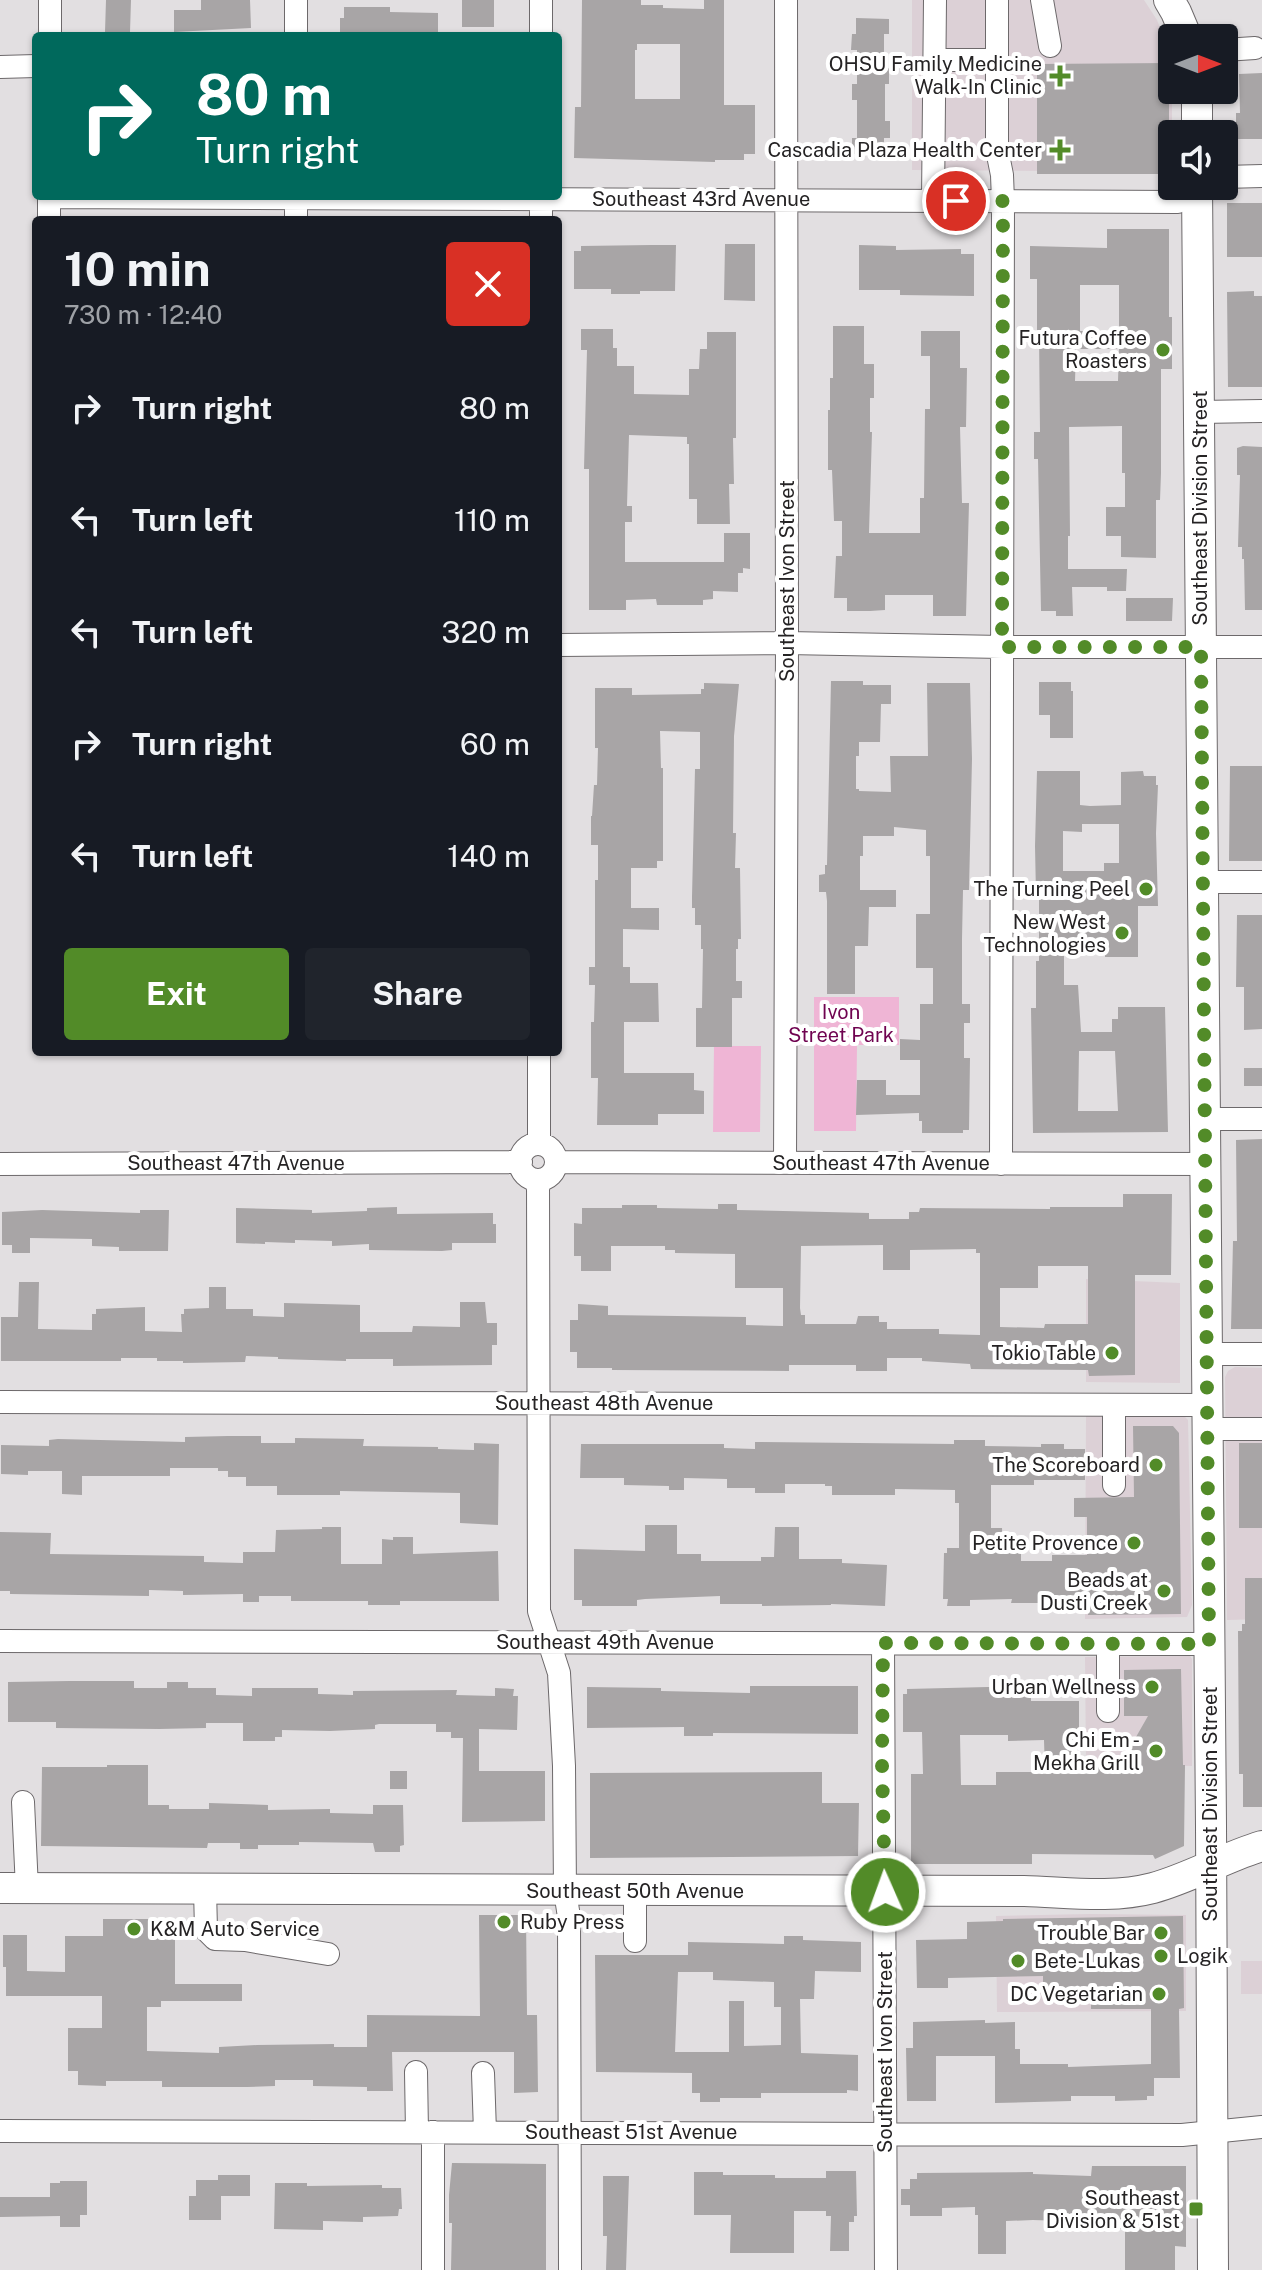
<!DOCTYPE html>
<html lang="en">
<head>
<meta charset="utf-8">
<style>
  :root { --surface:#171b24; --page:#20242c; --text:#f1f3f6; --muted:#9ea1a6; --accent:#528b28 }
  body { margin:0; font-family:"Public Sans",sans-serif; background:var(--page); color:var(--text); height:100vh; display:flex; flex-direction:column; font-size:30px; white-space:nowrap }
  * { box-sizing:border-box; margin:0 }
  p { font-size:26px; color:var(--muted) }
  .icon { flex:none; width:44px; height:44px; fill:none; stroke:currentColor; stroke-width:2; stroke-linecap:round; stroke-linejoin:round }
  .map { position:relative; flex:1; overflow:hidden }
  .drawer { position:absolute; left:32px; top:216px; width:530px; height:840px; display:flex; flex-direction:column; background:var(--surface); border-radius:8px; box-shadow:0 2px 6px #0004 }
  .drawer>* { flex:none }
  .banner { position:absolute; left:32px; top:32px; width:530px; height:168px; border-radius:8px; box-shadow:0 2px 6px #0004; background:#00695c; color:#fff; overflow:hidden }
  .needle { width:52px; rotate:90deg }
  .controls { position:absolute; left:1158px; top:24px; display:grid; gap:16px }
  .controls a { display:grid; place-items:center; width:80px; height:80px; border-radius:8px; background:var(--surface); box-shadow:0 2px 6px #0004; font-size:40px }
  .pin { position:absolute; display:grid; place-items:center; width:68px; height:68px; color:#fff; margin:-34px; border:4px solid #fff; border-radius:50%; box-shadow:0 2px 8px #0007 }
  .me { position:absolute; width:88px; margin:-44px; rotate:358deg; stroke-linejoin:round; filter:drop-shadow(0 0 6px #0008) }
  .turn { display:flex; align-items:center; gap:28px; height:168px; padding:0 32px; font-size:36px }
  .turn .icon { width:104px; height:104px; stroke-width:2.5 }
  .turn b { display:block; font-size:56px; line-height:68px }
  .round { display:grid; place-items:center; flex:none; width:84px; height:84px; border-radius:8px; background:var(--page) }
  .overview { display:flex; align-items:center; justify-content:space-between; height:136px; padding:0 32px }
  h1 { font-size:48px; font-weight:700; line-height:60px }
  .cta { display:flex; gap:16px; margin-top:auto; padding:16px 32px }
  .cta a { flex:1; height:92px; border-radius:8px; background:var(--accent); color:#fff; font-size:32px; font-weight:700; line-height:92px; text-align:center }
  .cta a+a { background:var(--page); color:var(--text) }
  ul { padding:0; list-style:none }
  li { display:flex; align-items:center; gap:24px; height:112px; padding:0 32px }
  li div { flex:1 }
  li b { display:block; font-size:30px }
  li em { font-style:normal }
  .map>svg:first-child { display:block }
  .built { fill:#dcd0d6 }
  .green { fill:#efb5d5 }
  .building { fill:#a8a5a6; fill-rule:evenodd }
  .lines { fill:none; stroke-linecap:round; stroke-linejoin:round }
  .minor-casing { stroke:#6d696b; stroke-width:24 }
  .major-casing { stroke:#6d696b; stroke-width:32 }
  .minor { stroke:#fff; stroke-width:22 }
  .major { stroke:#fff; stroke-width:30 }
  .route { stroke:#528b28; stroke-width:14; stroke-dasharray:0 25.2 }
  .poi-dot { fill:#528b28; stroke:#fff; stroke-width:3 }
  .labels { text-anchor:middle; stroke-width:8; stroke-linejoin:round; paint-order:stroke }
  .poi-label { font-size:20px; fill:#252324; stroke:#fff; text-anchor:end }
  .street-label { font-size:20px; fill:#252324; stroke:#fff }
  .park-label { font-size:20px; fill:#6f0350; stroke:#fff }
</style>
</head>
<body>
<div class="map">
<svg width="1262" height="2270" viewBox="0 0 1262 2270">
  <rect width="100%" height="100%" fill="#e2dfe1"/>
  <path class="built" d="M912,0H1144L1157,20L1172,59V172L912,170Z
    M1086,1279L1180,1283V1383L1086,1382Z
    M1235,1367L1262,1368V1619L1227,1620L1225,1377L1228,1371Z
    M1086,1416H1184L1188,1420L1192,1605L1187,1617L1085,1619Z
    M1190,1656L1192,1659V1766L1086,1764L1085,1657Z
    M1090,1914L1186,1915V2011L997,2012L996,1916Z
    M1241,1961H1262V1994H1241Z"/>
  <path class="green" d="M814,997H899V1045H857L856,1131H814Z
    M714,1046H761L760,1132H713Z"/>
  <path class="building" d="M106,0H131L130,32H105Z
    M201,0H250L251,28L174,32V10H201Z
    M462,0H494V27H462Z
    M582,0H641V5H663V8L704,9V0H724V105H755V154H744V160H715V162L574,158L575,107H581ZM637,44H680V99H635V50H637Z
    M344,7H390V12L438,13V36L340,35V18H344Z
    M856,18L889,19V34H884V68H889V84H885V121H890V138H884V154H852V138H857V100H852V84H857V50H851L852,34H856Z
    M1169,63V174H1037V64Z
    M1262,73V139H1236V113H1240L1239,74Z
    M1227,203H1262V257H1227Z
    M1107,229H1169V317H1172V369H1161V473L1160,500H1156V558L1121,557V536H1106V507H1125V473H1122V426L1069,427L1070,536H1068V569H1127L1126,591H1107V587H1072L1073,616H1056V611H1041L1038,459H1034V432H1040L1039,333H1037V279H1030V246L1107,248ZM1080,285H1119V331H1080ZM1076,349H1119L1118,381H1075Z
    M725,244H755V301L724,300Z
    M651,245H676L675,291H640V294H611V289H574V251H581V246Z
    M859,245L896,246V250L961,249V254H974V296L900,295V290H859Z
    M1254,291V296H1262V387H1228L1227,292Z
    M833,326H864V364H874V398H870V432H872L869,533H920V498H924L925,409H930V356H921V331H960V368H967L966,427H960L962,503H969L966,616H933V595H885V610L870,611H847V598H834L836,556H842V521H834L832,470H828V410H830V378H833Z
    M581,329H613V348H617V366H634V394L689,395V369H699L700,349H707V332H736V438H733L734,484H729L730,524H697V499H689V444H687V437L629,435L627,506H632V522H625V562H724V533H750V569L743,568V573H738V592L713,591V599L703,600V605H657L656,599L626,600V610H589V469H584L587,350H581Z
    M1243,446L1262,447V610H1245L1244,559H1242V547H1238L1240,475H1237V448Z
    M1126,598H1173L1172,621H1126Z
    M831,681H863V685H891V704H881L880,742H859V756H856V789H859V791L891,792L890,756H928L927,683H970L972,759L969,890H963L962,939V1004H970V1023H964V1058H970L969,1130H963V1133H922V1121H919V1113L856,1115L857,1080H886V1095H920V1060H900V1039L920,1040V1004H933V968H916V914H930V856H926V830L894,827V836H863V856H860V890H896V907H869L868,946H855V994H827V901L826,892H819V875L825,874V865H827Z
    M1039,682H1071V691H1073V738H1050V715H1039Z
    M704,683L739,684L734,736L733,833H736L735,868H740L741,939H738V949H736V981H742V998H732V1047H696V1008H702L703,949H701V925H695V908H692V897L695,769H700V732L660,731L661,768H663V861H657V868H631V908H659V930L623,929V967H630V983H658L659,1022H624V1073H694V1090L704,1091V1114H658V1125H597L598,1078H591V1022H594L595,985H589V967H595V880H598V845H591V816H592L594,785H597L598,748H595V688H632V695L701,694V689H704Z
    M1230,766H1262V861H1229Z
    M1037,771H1080V805L1090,806L1121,805V772L1143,771L1144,776H1156V785H1158L1156,833L1158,906H1138V957H1105V952L1064,951V985H1078L1081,1032H1112V1019H1118V1007H1165L1168,1132L1033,1133L1031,1008H1036V961H1039V895H1036L1035,846ZM1082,824H1119V863H1104V871H1063V831L1082,832ZM1079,1051H1115L1118,1111H1078Z
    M1237,915H1262V1029L1244,1030V987H1236Z
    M1244,1068H1262V1086H1244Z
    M1262,1139V1329H1231L1233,1241H1237L1236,1140Z
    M1123,1194H1172L1171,1275H1135V1375L1089,1376L1088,1370L971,1369L970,1364L922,1361V1358H887V1371H856V1365H789V1371L612,1370V1368H577V1352H570V1320H578V1304L608,1306V1315L746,1317V1325L783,1326V1288H735V1254L675,1253V1250H665V1246H611V1271H581V1256H574V1223L582,1224V1208H622V1205H657V1208L718,1209V1204H737V1210L869,1213V1219H909V1212H919L920,1208L1050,1209V1207H1123ZM883,1245V1270H910V1250L976,1249V1253H980V1335L939,1334V1329H887V1322H879V1316H858L856,1324H805V1315H801L800,1308L801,1246ZM1038,1266H1088V1324H1045L1044,1328L1000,1327V1288H1038Z
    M397,1207V1214L493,1213V1224H496V1243H452V1250L442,1251L369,1250V1244L332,1246V1241L295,1240V1243L265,1242V1244L236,1243V1208L312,1210V1213L367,1211V1208Z
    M42,1210L140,1213V1210H169L168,1251H119V1247L92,1246V1239L30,1238V1253H12V1245H2V1212Z
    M19,1282H39L38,1329L92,1330V1314H96V1309L145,1307V1331L182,1332L181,1314H184V1309L209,1308V1287H226V1309H253V1316L284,1317V1303L360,1305V1332H412L413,1326L460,1327V1302H485L487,1323H497V1345H492V1365L393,1366V1359H346V1361L278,1359V1357L246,1356L245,1362L183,1363V1361H157V1358H121V1361H1V1317H18Z
    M1133,1426H1173L1179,1433L1181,1614L1088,1615L1087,1603H1011L1012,1599L970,1600V1606H947L948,1599H943L944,1553H947V1548H959V1503H955V1490L895,1489V1495H832V1486H825V1484H785V1493H755V1488H727V1479L684,1478V1490H669V1486L624,1485V1478H580L581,1444H724V1448L755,1449V1442L954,1444V1440H985V1446L1041,1447V1444H1064V1449H1085V1480H1034V1485H991V1528H1002L1003,1551H1021V1561H1052V1555H1087V1517H1074V1498L1134,1497Z
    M228,1436H261V1443H295V1438L364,1439L363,1446L438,1447V1449L474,1450V1443L499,1444L498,1525L460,1523V1493L340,1491V1495H277V1486H246V1477H228V1471H218V1468H170V1476H82V1495L62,1494V1471H28V1475L1,1474V1445L49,1446V1440L58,1439L185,1442V1437Z
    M1239,1443H1262V1528H1239Z
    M645,1525H677V1554H701V1561H761V1557H774L775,1527H799V1559H842V1563L887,1565L885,1606L831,1604V1605L762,1606V1604H720V1596L645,1599L637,1600V1606H582V1600H574V1549L645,1551Z
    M322,1527H341V1564H382V1539L393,1540V1537H413V1554L498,1551L499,1601H400V1605H368V1601H291V1596H259V1602H243V1594L183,1595V1591L149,1590V1596L10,1594V1591H0V1532L51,1533L50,1554L204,1556V1562L243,1563V1552H275L276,1530L322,1529Z
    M1245,1578H1262V1807H1243V1774H1239L1238,1631H1242V1624H1245Z
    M1181,1669L1183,1765H1185L1184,1846L1155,1859L1153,1855L1032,1854V1864H911V1774H923L922,1732H903V1694H907V1689L1031,1686V1701H1079V1765H1120L1148,1716H1124V1670ZM960,1735H1008V1741L1044,1740L1045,1772H996V1785H961Z
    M69,1681H134V1688H167V1682H188V1688H216V1695L252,1696V1688H318V1694L353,1695V1691L457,1690L456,1695L495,1696V1688L514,1689L513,1696H518L517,1730L479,1729V1771H545V1821L462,1822L463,1738H451V1732H436V1724H379L375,1725V1729L330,1731L282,1730V1737H275V1741H243V1723H206V1728L159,1729L56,1728V1722H8V1682Z
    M750,1686H858V1734L713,1733V1736H684V1727L587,1728V1687L661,1688V1691L750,1693Z
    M107,1765H148V1805H169V1809H209V1803L268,1805V1810L330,1809V1813L373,1814V1805H403L404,1845L400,1846V1852H375L373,1843L299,1842V1845H258V1849H240V1843H208L207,1848L41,1846L42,1767H107Z
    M390,1771H407V1789H390Z
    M822,1772V1803H859L858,1856L590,1858V1773Z
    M479,1915H526L527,2015H537L538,2092L514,2093V2052H392L393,2091H367V2087L313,2086V2080H275V2086L247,2087H162V2081H106V2086L78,2085V2071H68V2028H102V1996H6V1967H3V1935H27V1971L65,1972V1936H103V1919H175V1984H242V2001H161V2007H147V2051L219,2053V2047L257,2045L334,2044V2047H367V2015L480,2016Z
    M1183,1916L1184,2008L1179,2009L1180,2078H1154V2096H1147V2100L1115,2101V2096H1071V2101L995,2103V2056H936V2101H907L906,2048H913V2022L985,2020V2023L1015,2022V2049H1020V2064H1068V2067L1151,2064V2009H1091V1990H1043V1976L948,1978V1988H917L916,1940L967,1939V1922L1003,1921V1919Z
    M784,1936H803V1940L861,1942V1972L815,1971L814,1999H800L801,2053L858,2055V2091L847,2090V2093H761V2098H720V2102H700V2093H692V2073L596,2072L595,1955H688V1942L784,1944ZM678,1972H713V1980L774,1982V2007H781V2045L744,2046V2001H729V2052H675Z
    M452,2163L546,2164V2270H451L452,2223H449V2195Z
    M1092,2166H1186V2247L1175,2246V2270H1125V2229H1092V2222L1033,2220L1006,2221V2254H978V2215H975V2207L942,2208V2216H910V2205H901V2189H910V2179H917V2173L1033,2172V2174L1091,2176Z
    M826,2171H856L857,2216H854V2222H849V2251H830L831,2216H826V2211H794V2253H730L731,2215H694V2172H723V2175H775V2178H826Z
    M218,2175H250V2196H221V2220H189V2196H196V2180H218Z
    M603,2176H629L626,2270H606L607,2236H603Z
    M60,2181H87V2215H80V2227H60V2216L0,2217V2197H50V2183H60Z
    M275,2183H307V2186L382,2185V2188H401L402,2209H399L398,2216L363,2217V2222L323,2221V2230L274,2229Z"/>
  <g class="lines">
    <defs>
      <path id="minor" d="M296,0V36
        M997,0V150L1002,175L1003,201L1001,1164
        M1042,0L1050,46
        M50,36V0
        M541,36V0
        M1224,50L1255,48
        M934,60H997
        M0,67L36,66
        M1224,177L1262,176
        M49,196V220
        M49,197L1178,202L1204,186
        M933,201L935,0
        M296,220V196
        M541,220V196
        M1199,412L1262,411
        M558,645L787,643L1002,647H1262
        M1203,882H1262
        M539,1052V1144
        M1205,1119H1262
        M520 1162a18 18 0 1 1 36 0a18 18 0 1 1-36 0Z
        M556,1162L1206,1164
        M785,1163L787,643L786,0
        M0,1164L521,1162
        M538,1180L539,1611L559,1673L564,1766L565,1891L569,1917L570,2270
        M1207,1354H1262
        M0,1402L1208,1405
        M1208,1429H1262
        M1114,1485V1405
        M0,1641L1209,1644
        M883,1643L886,2270
        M1108,1644V1711
        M23,1802L27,1889
        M205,1889L206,1930L215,1939L245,1940L328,1954
        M635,1941V1891
        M416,2072L417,2132
        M483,2073L485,2132
        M0,2131L1182,2135L1262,2127
        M433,2270V2132"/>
      <path id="major" d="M1169,0L1176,12L1187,38
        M1197,90V134
        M1197,186L1211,1826L1213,2270
        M0,1888L1024,1891C1066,1892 1111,1899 1153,1888C1190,1878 1225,1857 1262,1846"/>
    </defs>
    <use href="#minor" class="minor-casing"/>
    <use href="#major" class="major-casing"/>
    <use href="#minor" class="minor"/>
    <use href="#major" class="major"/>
  </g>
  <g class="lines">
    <path class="route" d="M885,1892L882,1764L883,1643L1209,1644L1201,647H1002L1003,201H956"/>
  </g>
  <g class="poi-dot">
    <path d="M1056 64h8v8h8v8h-8v8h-8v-8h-8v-8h8z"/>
    <path d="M1056 138h8v8h8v8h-8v8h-8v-8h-8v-8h8z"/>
    <circle cx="1163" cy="350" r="8"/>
    <circle cx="1146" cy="889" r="8"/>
    <circle cx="1122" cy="933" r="8"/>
    <circle cx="1112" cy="1353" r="8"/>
    <circle cx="1156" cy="1465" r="8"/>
    <circle cx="1134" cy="1543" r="8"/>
    <circle cx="1164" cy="1591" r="8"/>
    <circle cx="1152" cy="1687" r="8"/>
    <circle cx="1156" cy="1751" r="8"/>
    <circle cx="504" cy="1922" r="8"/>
    <circle cx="134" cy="1929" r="8"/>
    <circle cx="1161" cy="1933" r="8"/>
    <circle cx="1161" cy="1956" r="8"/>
    <circle cx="1018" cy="1961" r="8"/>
    <circle cx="1159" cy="1994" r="8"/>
    <rect x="1188" y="2201" width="16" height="16" rx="4"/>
  </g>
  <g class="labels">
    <g class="poi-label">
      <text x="1042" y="71">OHSU Family Medicine<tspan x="1042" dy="23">Walk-In Clinic</tspan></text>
      <text x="1042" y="157">Cascadia Plaza Health Center</text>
      <text x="1147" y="345">Futura Coffee<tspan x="1147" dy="23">Roasters</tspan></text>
      <text x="1130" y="896">The Turning Peel</text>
      <text x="1106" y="929">New West<tspan x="1106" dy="23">Technologies</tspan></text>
      <text x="1096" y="1360">Tokio Table</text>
      <text x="1140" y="1472">The Scoreboard</text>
      <text x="1118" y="1550">Petite Provence</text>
      <text x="1148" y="1587">Beads at<tspan x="1148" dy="23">Dusti Creek</tspan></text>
      <text x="1136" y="1694">Urban Wellness</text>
      <text x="1140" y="1747">Chi Em -<tspan x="1140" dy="23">Mekha Grill</tspan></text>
      <text x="520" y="1929" text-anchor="start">Ruby Press</text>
      <text x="150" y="1936" text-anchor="start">K&amp;M Auto Service</text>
      <text x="1145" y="1940">Trouble Bar</text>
      <text x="1177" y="1963" text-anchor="start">Logik</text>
      <text x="1034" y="1968" text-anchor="start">Bete-Lukas</text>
      <text x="1143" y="2001">DC Vegetarian</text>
      <text x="1180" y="2205">Southeast<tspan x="1180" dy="23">Division &amp; 51st</tspan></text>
    </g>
    <g class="street-label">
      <text x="701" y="206">Southeast 43rd Avenue</text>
      <text transform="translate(1200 508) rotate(-90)" y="7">Southeast Division Street</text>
      <text transform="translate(787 581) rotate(-90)" y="7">Southeast Ivon Street</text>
      <text x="236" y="1170">Southeast 47th Avenue</text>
      <text x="881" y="1170">Southeast 47th Avenue</text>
      <text x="604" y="1410">Southeast 48th Avenue</text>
      <text x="605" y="1649">Southeast 49th Avenue</text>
      <text transform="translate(1210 1804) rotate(-90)" y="7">Southeast Division Street</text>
      <text x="635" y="1898">Southeast 50th Avenue</text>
      <text transform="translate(885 2052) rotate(-90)" y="7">Southeast Ivon Street</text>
      <text x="631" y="2139">Southeast 51st Avenue</text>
    </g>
    <g class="park-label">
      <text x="841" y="1019">Ivon<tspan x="841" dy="23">Street Park</tspan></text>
    </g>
  </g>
</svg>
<div class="controls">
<a><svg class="needle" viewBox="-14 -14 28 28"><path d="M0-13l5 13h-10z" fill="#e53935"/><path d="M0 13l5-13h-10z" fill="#9ea1a6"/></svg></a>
<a><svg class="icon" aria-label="sound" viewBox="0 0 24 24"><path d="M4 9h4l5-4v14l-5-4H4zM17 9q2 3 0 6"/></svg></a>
</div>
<div class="pin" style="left:956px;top:201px;background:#d93025"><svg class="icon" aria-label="arrive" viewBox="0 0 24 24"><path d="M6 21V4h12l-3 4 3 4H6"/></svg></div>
<svg class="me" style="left:885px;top:1892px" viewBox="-20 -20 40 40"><circle r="17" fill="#528b28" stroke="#fff" stroke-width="3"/><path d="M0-11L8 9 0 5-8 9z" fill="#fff"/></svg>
<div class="banner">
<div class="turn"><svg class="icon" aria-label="right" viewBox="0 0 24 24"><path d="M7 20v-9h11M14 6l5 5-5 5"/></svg><div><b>80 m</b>Turn right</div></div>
</div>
<section class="drawer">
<div class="overview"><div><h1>10 min</h1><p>730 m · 12:40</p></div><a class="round" style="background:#d93025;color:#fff"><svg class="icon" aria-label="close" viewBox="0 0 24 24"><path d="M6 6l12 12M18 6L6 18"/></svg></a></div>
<ul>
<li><svg class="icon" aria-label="right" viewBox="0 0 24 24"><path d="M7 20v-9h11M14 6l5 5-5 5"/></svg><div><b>Turn right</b></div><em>80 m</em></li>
<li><svg class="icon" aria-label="left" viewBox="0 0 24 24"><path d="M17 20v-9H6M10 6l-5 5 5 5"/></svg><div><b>Turn left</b></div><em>110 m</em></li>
<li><svg class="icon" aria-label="left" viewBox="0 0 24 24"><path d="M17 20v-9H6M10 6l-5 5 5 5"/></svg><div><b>Turn left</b></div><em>320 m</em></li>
<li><svg class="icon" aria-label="right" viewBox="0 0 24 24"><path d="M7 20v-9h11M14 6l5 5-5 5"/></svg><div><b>Turn right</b></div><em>60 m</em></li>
<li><svg class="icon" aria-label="left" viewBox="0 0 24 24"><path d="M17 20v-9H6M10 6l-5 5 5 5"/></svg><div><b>Turn left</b></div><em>140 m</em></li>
</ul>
<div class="cta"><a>Exit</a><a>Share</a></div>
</section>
</div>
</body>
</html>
